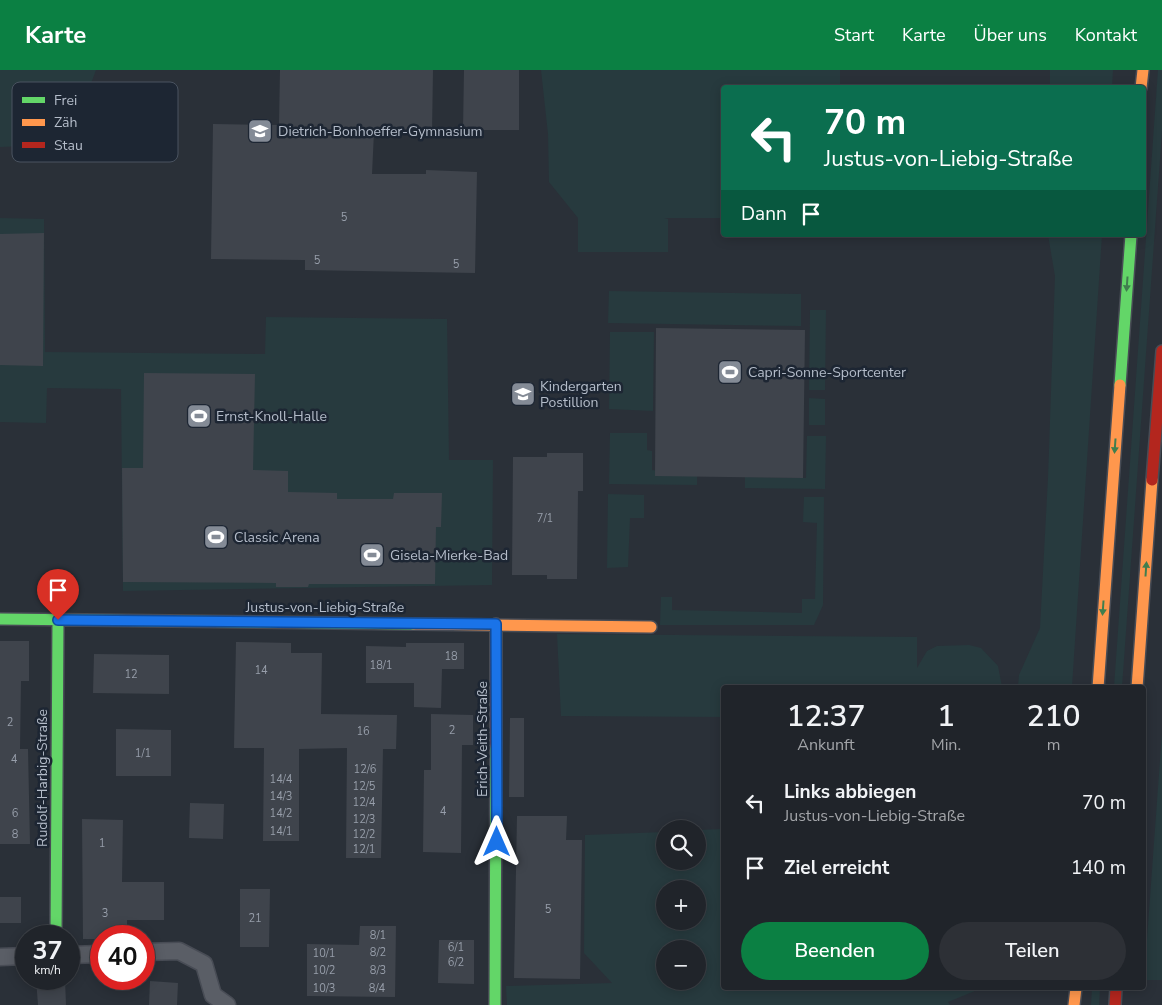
<!DOCTYPE html>
<html lang="de">
<head>
<meta charset="utf-8">
<style>
  :root { --surface:#20242a; --page:#2d3036; --text:#f1f3f6; --muted:#a2a4a8; --line:#3d4147; --accent:#0b8043 }
  body { margin:0; font-family:"Nunito Sans",sans-serif; background:var(--page); color:var(--text); height:100vh; display:flex; flex-direction:column; font-size:19px; white-space:nowrap }
  * { box-sizing:border-box; margin:0 }
  p { font-size:16px; color:var(--muted) }
  .icon { flex:none; width:28px; height:28px; fill:none; stroke:currentColor; stroke-width:2; stroke-linecap:round; stroke-linejoin:round }
  .map { position:relative; flex:1; overflow:hidden }
  .panel { position:absolute; left:721px; top:615px; width:425px; height:305px; display:flex; flex-direction:column; background:var(--surface); border-radius:5px; box-shadow:0 2px 12px #0003,0 0 0 1px var(--line) }
  .panel>* { flex:none }
  .guide { position:absolute; left:721px; top:15px; width:425px; height:152px; border-radius:5px; box-shadow:0 2px 12px #0003,0 0 0 1px var(--line); background:#0b6e4f; color:#fff; overflow:hidden }
  .fabs { position:absolute; left:656px; top:750px; display:grid; gap:10px }
  .fabs a { display:grid; place-items:center; width:50px; height:50px; border-radius:50%; background:var(--surface); box-shadow:0 2px 12px #0003,0 0 0 1px var(--line); font-size:25px }
  .speed { position:absolute; left:15px; top:855px; display:flex; gap:10px; font-size:25px; font-weight:700; text-align:center }
  .speed>* { display:grid; place-content:center; width:65px; height:65px; border-radius:50%; background:var(--surface); box-shadow:0 2px 12px #0003,0 0 0 1px var(--line); line-height:1 }
  .speed small { font-size:12px; font-weight:400 }
  .speed .limit { border:8px solid #d22; background:#fff; color:#111 }
  .pin { position:absolute; display:grid; place-items:center; width:42px; height:42px; color:#fff; margin:-51px -21px; border-radius:50% 50% 50% 0; rotate:-45deg; box-shadow:0 0 5px #0007 }
  .pin .icon { rotate:45deg }
  .me { position:absolute; width:55px; margin:-28px; rotate:0deg; stroke-linejoin:round; filter:drop-shadow(0 0 4px #0008) }
  .turn { display:flex; align-items:center; gap:18px; height:105px; padding:0 20px; font-size:22px }
  .turn .icon { width:65px; height:65px; stroke-width:2.5 }
  .turn b { display:block; font-size:35px; line-height:42px }
  .then { display:flex; align-items:center; height:48px; padding:0 20px; background:#0003; gap:10px; font-size:19px }
  .eta { display:flex; justify-content:space-evenly; align-items:center; height:85px; text-align:center }
  .eta b { font-size:30px; font-weight:600; line-height:35px }
  .action { display:flex; gap:10px; margin-top:auto; padding:10px 20px }
  .action a { flex:1; height:58px; border-radius:30px; background:var(--accent); color:#fff; font-size:20px; font-weight:600; line-height:58px; text-align:center }
  .action a+a { background:var(--page); color:var(--text) }
  ul { padding:0; list-style:none }
  li { display:flex; align-items:center; gap:15px; height:65px; padding:0 20px }
  li div { flex:1 }
  li b { display:block; font-size:19px }
  li em { font-style:normal }
  header { display:flex; align-items:center; gap:30px; box-sizing:border-box; height:70px; padding:0 25px; background:var(--accent); color:#fff }
  header strong { font-size:24px }
  nav { display:flex; gap:28px; margin-inline-start:auto; font-size:18px }
  .map>svg:first-child { display:block }
  .green { fill:#273a3e; fill-rule:evenodd }
  .building { fill:#3f444c }
  .lines { fill:none; stroke-linecap:round; stroke-linejoin:round }
  .street-casing { stroke:#484c55; stroke-width:19 }
  .fast-casing { stroke:#484c55; stroke-width:14 }
  .slow-casing { stroke:#484c55; stroke-width:14 }
  .jam-casing { stroke:#484c55; stroke-width:14 }
  .street { stroke:#5a5e66; stroke-width:16 }
  .fast { stroke:#63d668; stroke-width:11 }
  .slow { stroke:#ff974d; stroke-width:11 }
  .jam { stroke:#b3261e; stroke-width:11 }
  .oneway { fill:#407e4e }
  .route-casing { stroke:#114b97; stroke-width:12 }
  .route { stroke:#1a73e8; stroke-width:9 }
  .labels { text-anchor:middle; stroke-width:5; stroke-linejoin:round; paint-order:stroke }
  .number-label { font-size:11px; fill:#979eaa }
  .poi-label { font-size:14px; fill:#b4bcc9; stroke:#1d2633; text-anchor:start }
  .street-label { font-size:14px; fill:#b4bcc9; stroke:#1d2633 }
  .key { fill:#1d2633; stroke:#4a5360; stroke-width:1 }
  .key-label { font-size:14px; fill:#b4bcc9 }
</style>
</head>
<body>
<header>
<strong>Karte</strong>
<nav><a>Start</a><a>Karte</a><a>Über uns</a><a>Kontakt</a></nav>
</header>
<div class="map">
<svg width="1162" height="935" viewBox="0 0 1162 935">
  <rect width="100%" height="100%" fill="#2a3038"/>
  <path class="green" d="M0,0H96L86,27L57,75L0,77Z
    M541,0H840V17L724,18V148H664L668,149V182H578V148L549,112L548,64Z
    M1050,0H1113L1112,17H1050Z
    M1158,0H1162V61L1122,617H1114Z
    M0,148L44,149L45,282L265,284L266,247L447,249L449,390H493L492,515L123,521L121,319L47,318L46,353L0,352Z
    M1048,165H1102L1074,586L1072,617H1018L1019,605L1040,558L1048,408L1055,206Z
    M609,221L801,224V256L608,253Z
    M810,240H826L825,320H809Z
    M610,262H654L653,341L609,339Z
    M809,328L825,329V355H809Z
    M610,363H647V380L652,381V400L697,405V415L609,414Z
    M807,366H826L825,419L745,418V407L806,408Z
    M608,424L644,425V448H630L628,497L607,498Z
    M804,427H824L823,535L814,555H660L661,527H672V540L802,543V529H815L817,453L803,452Z
    M557,564L917,567V598L927,581L937,576L969,575L981,578L998,596L1002,617L724,618V647L561,646Z
    M721,651H724V722H721Z
    M1162,663V910H1144Z
    M724,759V918H982L948,932L950,935H507L506,916L612,913L584,883L585,765L665,762V791H698V760ZM665,819H698V851H665ZM665,879H698V911H665Z
    M1092,918H1100L1099,935H1091Z"/>
  <path class="building" d="M280,0H433L432,62H374L372,104H426V100L477,102L475,203L305,200V190L211,189L213,54L279,55Z
    M464,0H519V60H463Z
    M44,163L43,296L0,295V164Z
    M656,258L805,260L803,408L655,406Z
    M144,303L255,304L253,400L288,401V422L337,423V429H393L394,423H442L441,457H436L435,514H309L308,517H276V513L123,512L122,398H143Z
    M547,383H583V421H578L577,509H547V505H512L513,387H547Z
    M0,571H29V611H21L20,679H28L30,774H0Z
    M236,572L291,573V583H322L321,644L397,645L396,679H383L381,788H346L347,678L299,679V771H263L264,678H234Z
    M406,573H464V599H442L441,638L414,637V613H366V576L406,577Z
    M94,584L169,585V624L93,623Z
    M431,644L473,645V675H462L461,783L423,782L424,700H431Z
    M510,648H524V727H509Z
    M116,659L171,660V706H116Z
    M190,733L224,734L223,769L189,768Z
    M517,746H567L566,770H582L580,909L514,908Z
    M82,749L123,750L122,812H164V850H127V860H104L101,869H83Z
    M240,819H270L269,877H240Z
    M0,827H21V853H0Z
    M360,856H396L395,927L307,926V874L359,875Z
    M439,870H474V914L438,913Z
    M36,909H65L66,935H38Z
    M150,911L178,913L177,935H149Z"/>
  <g class="lines">
    <defs>
      <path id="street" d="M144,882L179,881L204,894L213,925L227,935
        M69,885L101,884
        M0,887L26,886"/>
      <path id="fast" d="M1120,315L1131,165
        M0,549L413,554
        M56,866L58,550
        M495,935L496,676"/>
      <path id="slow" d="M1141,18L1143,0
        M413,554L651,557
        M1098,618L1120,315
        M1137,618L1152,410
        M1074,935L1076,918"/>
      <path id="jam" d="M1152,410L1162,281
        M496,676V554
        M1115,935L1116,918"/>
    </defs>
    <use href="#street" class="street-casing"/>
    <use href="#fast" class="fast-casing"/>
    <use href="#slow" class="slow-casing"/>
    <use href="#jam" class="jam-casing"/>
    <use href="#street" class="street"/>
    <use href="#fast" class="fast"/>
    <use href="#slow" class="slow"/>
    <use href="#jam" class="jam"/>
  </g>
  <defs><path id="oneway-solid" d="M-6-.8H1V-3.2L6.5 0L1 3.2V.8H-6Z" transform="scale(1.25)"/></defs>
  <g class="oneway">
    <use href="#oneway-solid" transform="translate(1127 214) rotate(94)"/>
    <use href="#oneway-solid" transform="translate(1115 376) rotate(94)"/>
    <use href="#oneway-solid" transform="translate(1146 499) rotate(-86)"/>
    <use href="#oneway-solid" transform="translate(1103 538) rotate(94)"/>
  </g>
  <g class="lines">
    <defs>
      <path id="route" d="M58,550L496,554L497,772"/>
    </defs>
    <use href="#route" class="route-casing"/>
    <use href="#route" class="route"/>
  </g>
  <defs>
    <symbol id="school-square" viewBox="-11 -11 22 22"><rect x="-9" y="-9" width="18" height="18" rx="4" fill="#848b96" stroke="#1d2633"/><path d="M0-5L7-2L0 1L-7-2ZM-4 1L0 2.5L4 1V4Q0 6-4 4Z" fill="#fff"/></symbol>
    <symbol id="stadium-square" viewBox="-11 -11 22 22"><rect x="-9" y="-9" width="18" height="18" rx="4" fill="#848b96" stroke="#1d2633"/><path d="M0-5a6.5 5 0 1 0 0 10a6.5 5 0 1 0 0-10ZM-3.5-1.8h7v3.6h-7Z" fill="#fff"/></symbol>
  </defs>
  <g fill-rule="evenodd">
    <use href="#school-square" x="246" y="47" width="28" height="28"/>
    <use href="#stadium-square" x="716" y="288" width="28" height="28"/>
    <use href="#school-square" x="509" y="310" width="28" height="28"/>
    <use href="#stadium-square" x="185" y="332" width="28" height="28"/>
    <use href="#stadium-square" x="202" y="453" width="28" height="28"/>
    <use href="#stadium-square" x="358" y="471" width="28" height="28"/>
  </g>
  <g class="labels">
    <g class="number-label">
      <text x="344" y="151">5</text>
      <text x="317" y="194">5</text>
      <text x="456" y="198">5</text>
      <text x="545" y="452">7/1</text>
      <text x="451" y="590">18</text>
      <text x="381" y="599">18/1</text>
      <text x="261" y="604">14</text>
      <text x="131" y="608">12</text>
      <text x="10" y="656">2</text>
      <text x="452" y="664">2</text>
      <text x="363" y="665">16</text>
      <text x="143" y="687">1/1</text>
      <text x="14" y="693">4</text>
      <text x="365" y="703">12/6</text>
      <text x="281" y="713">14/4</text>
      <text x="364" y="720">12/5</text>
      <text x="281" y="730">14/3</text>
      <text x="364" y="736">12/4</text>
      <text x="443" y="745">4</text>
      <text x="15" y="747">6</text>
      <text x="281" y="747">14/2</text>
      <text x="364" y="753">12/3</text>
      <text x="281" y="765">14/1</text>
      <text x="15" y="768">8</text>
      <text x="364" y="768">12/2</text>
      <text x="102" y="777">1</text>
      <text x="364" y="783">12/1</text>
      <text x="548" y="843">5</text>
      <text x="105" y="847">3</text>
      <text x="255" y="852">21</text>
      <text x="378" y="869">8/1</text>
      <text x="456" y="881">6/1</text>
      <text x="378" y="886">8/2</text>
      <text x="324" y="887">10/1</text>
      <text x="456" y="896">6/2</text>
      <text x="324" y="904">10/2</text>
      <text x="378" y="904">8/3</text>
      <text x="324" y="922">10/3</text>
      <text x="377" y="922">8/4</text>
    </g>
    <g class="poi-label">
      <text x="278" y="66">Dietrich-Bonhoeffer-Gymnasium</text>
      <text x="748" y="307">Capri-Sonne-Sportcenter</text>
      <text x="540" y="321">Kindergarten<tspan x="540" dy="16">Postillion</tspan></text>
      <text x="216" y="351">Ernst-Knoll-Halle</text>
      <text x="234" y="472">Classic Arena</text>
      <text x="390" y="490">Gisela-Mierke-Bad</text>
    </g>
    <g class="street-label">
      <text x="325" y="542">Justus-von-Liebig-Straße</text>
      <text transform="translate(482 669) rotate(-90)" y="5">Erich-Veith-Straße</text>
      <text transform="translate(42 708) rotate(-90)" y="5">Rudolf-Harbig-Straße</text>
    </g>
  </g>
  <rect x="12" y="12" width="166" height="80" rx="8" class="key"/>
  <rect x="22" y="27" width="23" height="6" fill="#63d668"/>
  <rect x="22" y="49" width="23" height="7" fill="#ff974d"/>
  <rect x="22" y="72" width="23" height="6" fill="#b3261e"/>
  <g class="key-label">
    <text x="54" y="35">Frei</text>
    <text x="54" y="57">Zäh</text>
    <text x="54" y="80">Stau</text>
  </g>
</svg>
<div class="fabs">
<a><svg class="icon" aria-label="search" viewBox="0 0 24 24"><circle cx="10" cy="10" r="6"/><path d="M15 15l6 6"/></svg></a>
<a>+</a>
<a>−</a>
</div>
<div class="speed"><div>37<small>km/h</small></div><div class="limit">40</div></div>
<div class="pin" style="left:58px;top:550px;background:#d93025"><svg class="icon" aria-label="arrive" viewBox="0 0 24 24"><path d="M6 21V4h12l-3 4 3 4H6"/></svg></div>
<svg class="me" style="left:497px;top:772px" viewBox="-20 -20 40 40"><path d="M0-17L14 15 0 8-14 15z" fill="#1a73e8" stroke="#fff" stroke-width="4"/></svg>
<div class="guide">
<div class="turn"><svg class="icon" aria-label="left" viewBox="0 0 24 24"><path d="M17 20v-9H6M10 6l-5 5 5 5"/></svg><div><b>70 m</b>Justus-von-Liebig-Straße</div></div>
<div class="then">Dann<svg class="icon" aria-label="arrive" viewBox="0 0 24 24"><path d="M6 21V4h12l-3 4 3 4H6"/></svg></div>
</div>
<section class="panel">
<div class="eta">
<div><b>12:37</b><p>Ankunft</p></div>
<div><b>1</b><p>Min.</p></div>
<div><b>210</b><p>m</p></div>
</div>
<ul>
<li><svg class="icon" aria-label="left" viewBox="0 0 24 24"><path d="M17 20v-9H6M10 6l-5 5 5 5"/></svg><div><b>Links abbiegen</b><p>Justus-von-Liebig-Straße</p></div><em>70 m</em></li>
<li><svg class="icon" aria-label="arrive" viewBox="0 0 24 24"><path d="M6 21V4h12l-3 4 3 4H6"/></svg><div><b>Ziel erreicht</b></div><em>140 m</em></li>
</ul>
<div class="action"><a>Beenden</a><a>Teilen</a></div>
</section>
</div>
</body>
</html>
